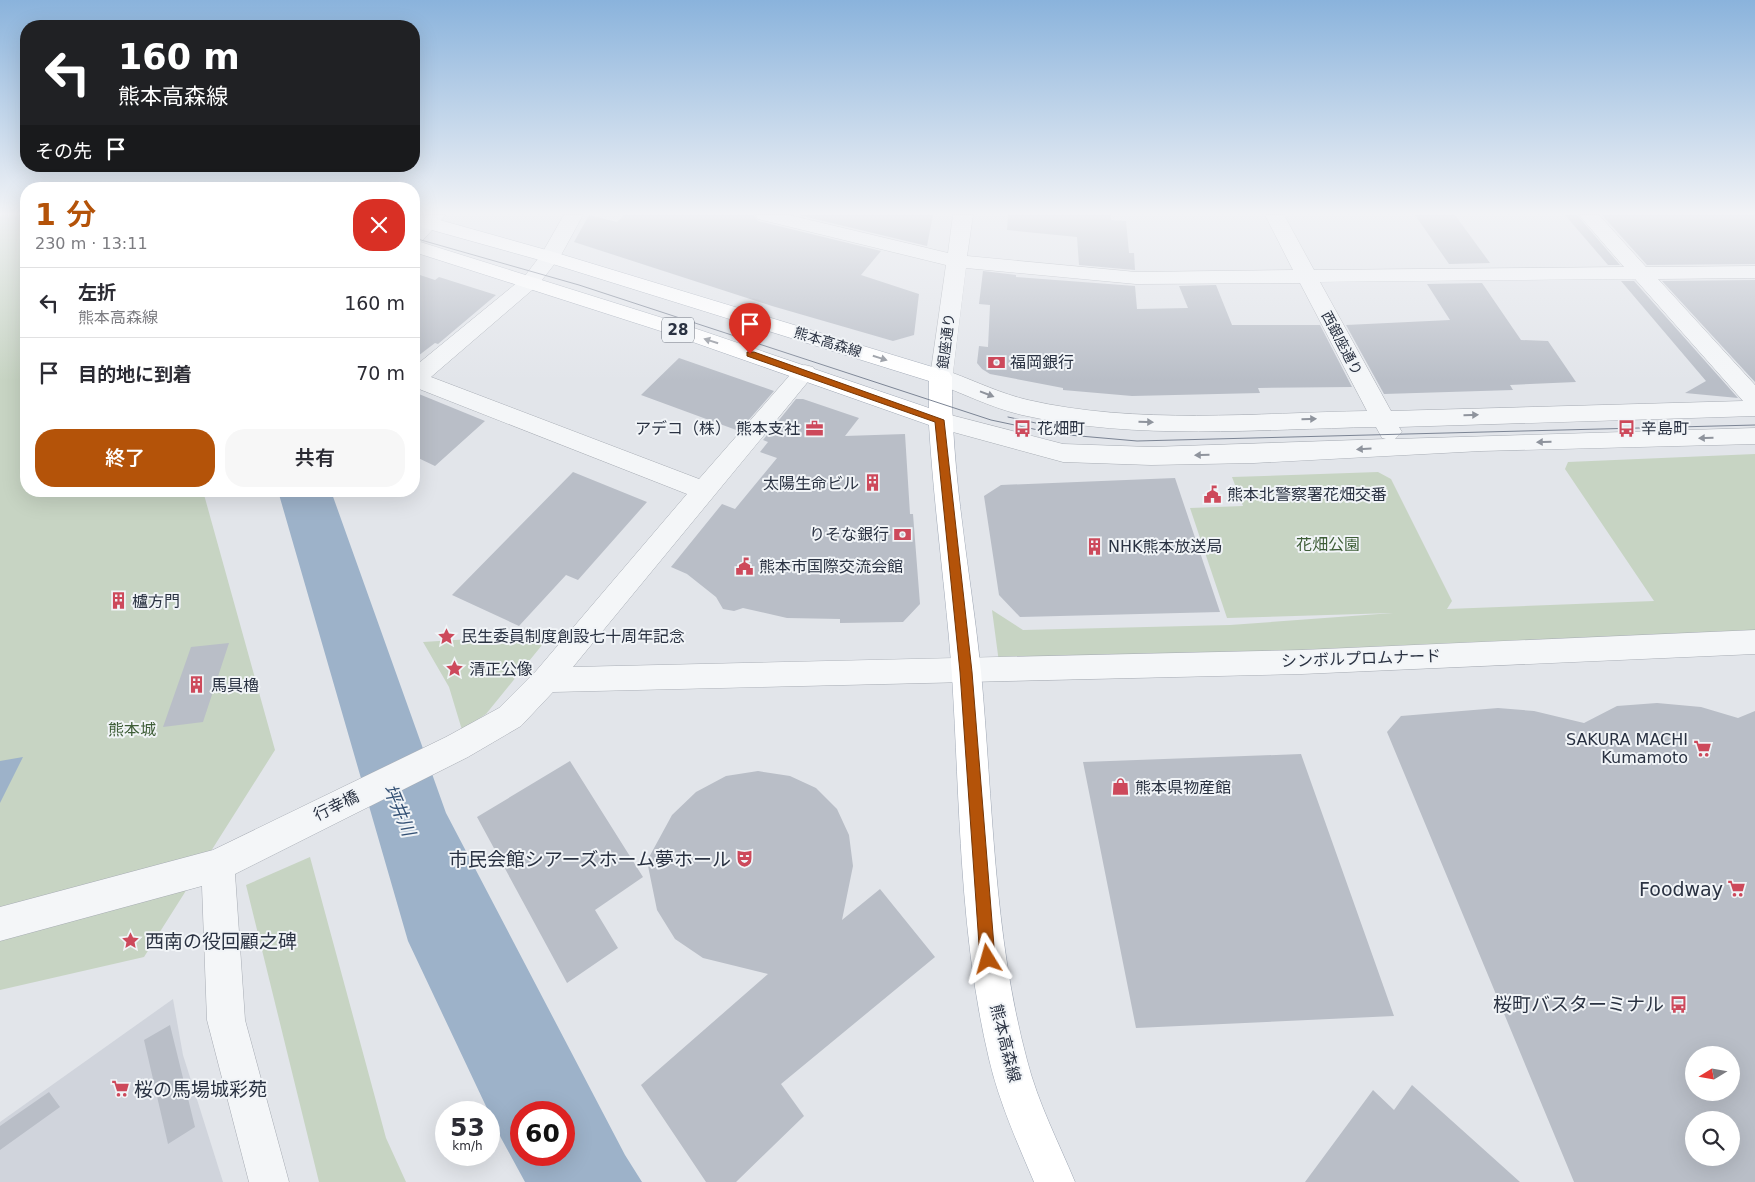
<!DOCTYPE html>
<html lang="ja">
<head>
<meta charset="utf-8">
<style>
  :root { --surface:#fff; --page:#f7f7f7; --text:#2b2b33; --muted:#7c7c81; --line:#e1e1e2; --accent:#b45309 }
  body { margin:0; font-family:"DejaVu Sans","Noto Sans JP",sans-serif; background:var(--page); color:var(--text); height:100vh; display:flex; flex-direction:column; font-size:19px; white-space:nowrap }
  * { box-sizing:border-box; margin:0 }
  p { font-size:16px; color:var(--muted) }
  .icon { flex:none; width:28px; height:28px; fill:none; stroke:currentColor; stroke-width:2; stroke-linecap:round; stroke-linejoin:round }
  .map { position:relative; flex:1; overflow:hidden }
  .side { position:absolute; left:20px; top:182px; width:400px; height:315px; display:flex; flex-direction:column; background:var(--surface); border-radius:20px; box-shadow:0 5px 20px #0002 }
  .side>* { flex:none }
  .guide { position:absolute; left:20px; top:20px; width:400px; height:152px; border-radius:20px; box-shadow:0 5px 20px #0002; background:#202124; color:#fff; overflow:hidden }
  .needle { width:32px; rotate:259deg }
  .controls { position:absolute; left:1685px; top:1046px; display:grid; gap:10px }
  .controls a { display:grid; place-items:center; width:55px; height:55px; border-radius:50%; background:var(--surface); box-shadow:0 5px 20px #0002; font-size:25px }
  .speed { position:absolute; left:435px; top:1101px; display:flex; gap:10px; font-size:25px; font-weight:700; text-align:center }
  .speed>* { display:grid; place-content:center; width:65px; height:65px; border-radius:50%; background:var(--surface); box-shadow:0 5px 20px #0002; line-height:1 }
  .speed small { font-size:12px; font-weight:400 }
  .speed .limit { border:8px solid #d22; background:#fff; color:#111 }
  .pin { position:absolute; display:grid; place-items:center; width:42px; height:42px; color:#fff; margin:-51px -21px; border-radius:50% 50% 50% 0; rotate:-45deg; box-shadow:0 0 5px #0007 }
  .pin .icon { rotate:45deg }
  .me { position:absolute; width:55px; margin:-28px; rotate:352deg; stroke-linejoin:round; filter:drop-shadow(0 0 4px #0008) }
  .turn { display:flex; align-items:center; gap:18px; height:105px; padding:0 15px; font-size:22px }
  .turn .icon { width:65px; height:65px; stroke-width:2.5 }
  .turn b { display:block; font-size:35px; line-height:42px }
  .then { display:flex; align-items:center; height:48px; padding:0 15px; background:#0003; gap:10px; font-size:19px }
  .round { display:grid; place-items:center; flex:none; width:52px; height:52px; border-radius:20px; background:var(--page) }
  .headline { display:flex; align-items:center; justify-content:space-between; height:85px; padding:0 15px }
  h1 { font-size:30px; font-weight:600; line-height:38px; color:var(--accent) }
  .primary-button { display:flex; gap:10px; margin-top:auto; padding:10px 15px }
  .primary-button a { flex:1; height:58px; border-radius:20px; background:var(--accent); color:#fff; font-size:20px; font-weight:600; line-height:58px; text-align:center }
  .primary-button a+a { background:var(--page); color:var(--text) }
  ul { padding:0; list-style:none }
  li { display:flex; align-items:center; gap:15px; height:70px; padding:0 15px; border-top:1px solid var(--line) }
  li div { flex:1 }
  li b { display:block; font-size:19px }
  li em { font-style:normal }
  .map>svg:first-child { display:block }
  .built { fill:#d0d4dc }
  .green { fill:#c7d4c3 }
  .water { fill:#9db2c9; fill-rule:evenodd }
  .building { fill:#b9bec7; fill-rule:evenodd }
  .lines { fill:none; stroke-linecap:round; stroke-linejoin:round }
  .minor-casing { stroke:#a7acb4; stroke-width:1 }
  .major-casing { stroke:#a1a9b6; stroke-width:1 }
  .minor { fill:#f4f6f8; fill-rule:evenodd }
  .major { fill:#fff; fill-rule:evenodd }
  .tram { stroke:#7b8494; stroke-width:1 }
  .oneway { fill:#9498a0 }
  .oneway2 { fill:#8f949d }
  .route { fill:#b45309; stroke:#753606 }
  .labels { text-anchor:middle; stroke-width:4; stroke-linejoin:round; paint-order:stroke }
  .far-street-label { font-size:14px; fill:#2a3242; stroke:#f1f4f7 }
  .shield { fill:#f1f4f7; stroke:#666c78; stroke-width:1 }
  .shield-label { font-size:15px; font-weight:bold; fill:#2a3242 }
  .poi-label { font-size:16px; fill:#2a3242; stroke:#f1f4f7; text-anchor:start }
  .park-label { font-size:16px; fill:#3e5d37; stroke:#f1f4f7 }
  .street-label { font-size:16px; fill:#2a3242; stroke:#f1f4f7 }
  .water-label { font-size:18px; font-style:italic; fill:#345175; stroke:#f1f4f7 }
  .near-poi-label { font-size:19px; fill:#2a3242; stroke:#f1f4f7; text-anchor:end }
</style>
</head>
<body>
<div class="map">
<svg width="1755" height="1182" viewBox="0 0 1755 1182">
  <rect width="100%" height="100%" fill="#e2e5ea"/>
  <path class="built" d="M173,999L183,1055L223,1182H0V1122Z"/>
  <path class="green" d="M0,215H26V491H203L275,750L144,957L0,990Z
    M1755,454V637L1000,670L992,610L1023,630L1230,625L1393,613L1227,618L1190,508L1243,506L1232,477L1378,472L1391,479L1452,601L1447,609L1654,601L1565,469L1568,462Z
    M551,634L486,714L462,730L449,687L423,642Z
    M310,857L386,1138L406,1182H319L246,885Z"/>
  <path class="water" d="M278,491H331L446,813L625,1155L642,1182H525L501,1138L408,941ZM521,1112H564V1155H521Z
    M23,757L0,803V761Z"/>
  <path class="building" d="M589,215L617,222L624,215H754L758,221L881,251L861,275L919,294L914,335L893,341L772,306L574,242Z
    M798,215H933L927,246Z
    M1008,215H1111V220L1126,221L1129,253H1134L1135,270L1079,265L1077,237L1007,230Z
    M1415,215H1455L1490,263L1449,264Z
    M1565,215H1577L1620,265H1608Z
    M1602,215H1755V264L1647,265Z
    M983,271L1016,275V277L1135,286L1137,309L1188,308L1179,286L1216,285L1232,325H1320L1352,387L1258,388L1260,393L1132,396L1063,390V388L990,374L982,369L977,363L979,346L988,347L990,305L979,304Z
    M414,273L435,280L439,277L496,295L438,344L435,343L414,359Z
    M1755,280V382L1662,281Z
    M1621,281H1634L1738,398L1685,393L1706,381Z
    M1482,283L1521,340L1548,341L1576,382L1510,385L1513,390L1384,394L1346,325L1450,320L1427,284Z
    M679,358L774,391L739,431L641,395Z
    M414,392L485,421L435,466L414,456Z
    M796,399H803L859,418L845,436L905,434L910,514H913L920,604L903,622L840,623V619L787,618L743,608L734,611L723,609L716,597L687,574L671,567L722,504L735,509L777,458L760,452L768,442L763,440Z
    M573,472L647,502L578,580L566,575L519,626L452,595Z
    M1175,478L1220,612L1020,617L999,595L984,496L1001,485Z
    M229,643L203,722L163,727L191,647Z
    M1657,703L1701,707L1738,718L1755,711V1182H1574L1387,732L1401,716L1498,708L1534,711L1584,723L1617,706ZM1694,1055H1731V1092H1694ZM1694,1120H1731V1158H1694Z
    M1301,754L1394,1016L1136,1028L1083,762Z
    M570,761L643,877L595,910L618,948L567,983L477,817Z
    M758,771L790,776L816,788L837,809L849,835L853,866L842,920L880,889L935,957L781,1084L804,1116L736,1182H706L641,1085L768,974L703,958L675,939L657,910L647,861L672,815L696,792L726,776Z
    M170,1025L195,1127L168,1144L144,1040Z
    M1412,1085L1520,1182H1305L1373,1090L1394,1110Z
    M49,1092L60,1107L0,1150V1126Z"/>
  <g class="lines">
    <defs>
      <path id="minor" d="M426,215H446L421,242L414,244V227Z
        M564,215H583L560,257L538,285L431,377L699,479L797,367L805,365L813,367L816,372L573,667L1302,650L1755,630V654L1302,674L553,692L521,726L468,757L235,874L245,1020L289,1182H249L207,1020L202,886L0,941V907L213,850L446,737L499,708L536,671L687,494L414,387V367L524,277L541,255Z
        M756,215H789L948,253L953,215H973L967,256L1136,272L1293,270L1265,215H1284L1314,270L1624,267L1579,215H1599L1646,267L1755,266V278L1658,279L1755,385V416L1399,427L1402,432L1395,439L1755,428V444L1481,451L1254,463L1151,465L1063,462L931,426L927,420L931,414L939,412L1063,444L1151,447L1386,439L1382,438L1376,427C1258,429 1138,441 1022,415C992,408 962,393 933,382L930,377L946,265L758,219ZM966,268L1136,284L1300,283L1367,411C1257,413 1136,425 1028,400C1002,394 977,382 953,373ZM1635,279L1743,401L1391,411L1320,282Z"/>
      <path id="major" d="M414,215H422L557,253L949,372L952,377C951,476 971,574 981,672C993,801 993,933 1027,1060C1038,1103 1058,1141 1075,1182H1034C1017,1142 999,1102 989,1059C959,933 960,803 952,675C946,592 934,509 929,425L670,334L414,252V240L685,325L929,408V381L543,261L414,225Z"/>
    </defs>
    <use href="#minor" class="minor-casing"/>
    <use href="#major" class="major-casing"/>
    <use href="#minor" class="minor"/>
    <use href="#major" class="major"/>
    <path class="tram" d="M414,238L579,285L991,420L1057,434L1137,441L1755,425
      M1008,417L1045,425"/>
  </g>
  <defs><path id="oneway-solid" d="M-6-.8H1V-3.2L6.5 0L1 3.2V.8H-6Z" transform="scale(1.25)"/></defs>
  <g class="oneway">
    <use href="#oneway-solid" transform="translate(711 341) rotate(-162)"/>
    <use href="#oneway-solid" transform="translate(880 358) rotate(17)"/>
  </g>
  <g class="oneway2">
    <use href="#oneway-solid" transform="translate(987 394) rotate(21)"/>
    <use href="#oneway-solid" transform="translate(1471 415) rotate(-1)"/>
    <use href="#oneway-solid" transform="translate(1309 419) rotate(-1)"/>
    <use href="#oneway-solid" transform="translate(1146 422) rotate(1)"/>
    <use href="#oneway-solid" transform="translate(1706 438) rotate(178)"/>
    <use href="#oneway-solid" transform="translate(1544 442) rotate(179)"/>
    <use href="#oneway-solid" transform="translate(1364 449) rotate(177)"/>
    <use href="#oneway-solid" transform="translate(1202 455) rotate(179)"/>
  </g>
  <linearGradient id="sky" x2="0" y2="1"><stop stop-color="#8ab3dc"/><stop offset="0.56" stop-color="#f2f3f6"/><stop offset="1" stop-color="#f2f3f6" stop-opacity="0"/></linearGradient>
  <rect width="1755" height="381" fill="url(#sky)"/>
  <path class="route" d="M747,352H754L944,420L972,672L995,959L993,964L988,967L983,964L980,959L960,672L935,422L747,356Z"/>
  <defs>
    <symbol id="bank-bare" viewBox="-9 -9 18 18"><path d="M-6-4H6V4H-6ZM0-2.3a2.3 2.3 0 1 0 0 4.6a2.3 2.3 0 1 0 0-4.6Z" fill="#cd495b" stroke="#f1f4f7" stroke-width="2.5" paint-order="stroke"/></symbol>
    <symbol id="office-bare" viewBox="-9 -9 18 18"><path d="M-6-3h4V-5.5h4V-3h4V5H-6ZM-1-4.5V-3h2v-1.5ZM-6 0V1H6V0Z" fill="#cd495b" stroke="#f1f4f7" stroke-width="2.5" paint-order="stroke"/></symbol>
    <symbol id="bus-bare" viewBox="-9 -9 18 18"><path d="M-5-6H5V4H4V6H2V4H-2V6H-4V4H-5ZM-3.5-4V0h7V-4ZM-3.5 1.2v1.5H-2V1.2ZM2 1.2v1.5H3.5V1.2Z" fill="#cd495b" stroke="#f1f4f7" stroke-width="2.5" paint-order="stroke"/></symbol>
    <symbol id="building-bare" viewBox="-9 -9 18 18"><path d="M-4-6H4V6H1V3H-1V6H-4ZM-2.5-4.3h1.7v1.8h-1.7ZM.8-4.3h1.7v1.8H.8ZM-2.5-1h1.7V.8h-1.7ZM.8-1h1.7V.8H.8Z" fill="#cd495b" stroke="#f1f4f7" stroke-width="2.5" paint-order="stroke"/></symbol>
    <symbol id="civic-bare" viewBox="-9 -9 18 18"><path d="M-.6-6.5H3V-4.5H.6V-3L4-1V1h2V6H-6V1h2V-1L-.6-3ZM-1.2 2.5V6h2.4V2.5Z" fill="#cd495b" stroke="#f1f4f7" stroke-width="2.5" paint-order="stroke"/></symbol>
    <symbol id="sight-bare" viewBox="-9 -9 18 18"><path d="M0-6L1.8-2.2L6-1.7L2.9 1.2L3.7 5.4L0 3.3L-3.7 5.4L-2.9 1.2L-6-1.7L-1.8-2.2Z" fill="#cd495b" stroke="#f1f4f7" stroke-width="2.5" paint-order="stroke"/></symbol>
    <symbol id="supermarket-bare" viewBox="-9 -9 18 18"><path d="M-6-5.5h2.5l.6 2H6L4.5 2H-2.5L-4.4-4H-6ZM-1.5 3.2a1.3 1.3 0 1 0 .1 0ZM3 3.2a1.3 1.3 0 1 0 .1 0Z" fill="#cd495b" stroke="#f1f4f7" stroke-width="2.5" paint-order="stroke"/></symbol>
    <symbol id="shop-bare" viewBox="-9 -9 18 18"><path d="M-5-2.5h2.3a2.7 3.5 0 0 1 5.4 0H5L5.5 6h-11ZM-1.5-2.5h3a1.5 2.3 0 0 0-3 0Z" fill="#cd495b" stroke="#f1f4f7" stroke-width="2.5" paint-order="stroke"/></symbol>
    <symbol id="theatre-bare" viewBox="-9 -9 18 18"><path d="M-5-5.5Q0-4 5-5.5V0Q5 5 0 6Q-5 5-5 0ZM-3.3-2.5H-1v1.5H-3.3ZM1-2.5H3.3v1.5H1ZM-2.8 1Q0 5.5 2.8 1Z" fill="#cd495b" stroke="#f1f4f7" stroke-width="2.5" paint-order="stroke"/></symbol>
  </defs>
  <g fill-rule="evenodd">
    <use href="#bank-bare" x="984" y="350" width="25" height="25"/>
    <use href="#office-bare" x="802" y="416" width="25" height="25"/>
    <use href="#bus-bare" x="1010" y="416" width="25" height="25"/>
    <use href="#bus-bare" x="1614" y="416" width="25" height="25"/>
    <use href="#building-bare" x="860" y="470" width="25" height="25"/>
    <use href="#civic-bare" x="1200" y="482" width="25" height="25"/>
    <use href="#bank-bare" x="890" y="522" width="25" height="25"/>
    <use href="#building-bare" x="1082" y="534" width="25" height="25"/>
    <use href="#civic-bare" x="732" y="554" width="25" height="25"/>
    <use href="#building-bare" x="106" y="588" width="25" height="25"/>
    <use href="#sight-bare" x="434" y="624" width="25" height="25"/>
    <use href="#sight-bare" x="442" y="656" width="25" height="25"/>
    <use href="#building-bare" x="184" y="672" width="25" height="25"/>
    <use href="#supermarket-bare" x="1690" y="736" width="25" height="25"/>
    <use href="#shop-bare" x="1108" y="774" width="25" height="25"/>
    <use href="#theatre-bare" x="732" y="846" width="25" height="25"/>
    <use href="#supermarket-bare" x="1724" y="876" width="25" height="25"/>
    <use href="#sight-bare" x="118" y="928" width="25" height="25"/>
    <use href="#bus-bare" x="1666" y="992" width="25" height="25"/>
    <use href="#supermarket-bare" x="108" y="1076" width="25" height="25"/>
  </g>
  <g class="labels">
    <g class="far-street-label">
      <text transform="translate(946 341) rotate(-83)" y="5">銀座通り</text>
      <text transform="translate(828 342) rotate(17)" y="5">熊本高森線</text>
      <text transform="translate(1342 343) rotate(62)" y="5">西銀座通り</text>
    </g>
    <rect class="shield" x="662" y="317.5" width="32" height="25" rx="4"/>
    <g class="shield-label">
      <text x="678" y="335">28</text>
    </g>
    <g class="poi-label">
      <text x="1010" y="368">福岡銀行</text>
      <text x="800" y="434" text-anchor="end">アデコ（株） 熊本支社</text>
      <text x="1037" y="434">花畑町</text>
      <text x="1641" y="434">辛島町</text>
      <text x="859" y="489" text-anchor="end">太陽生命ビル</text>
      <text x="1227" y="500">熊本北警察署花畑交番</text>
      <text x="889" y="540" text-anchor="end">りそな銀行</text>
      <text x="1108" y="552">NHK熊本放送局</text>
      <text x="759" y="572">熊本市国際交流会館</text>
      <text x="132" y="607">櫨方門</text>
      <text x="461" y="642">民生委員制度創設七十周年記念</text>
      <text x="469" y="675">清正公像</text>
      <text x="211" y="691">馬具櫓</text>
      <text x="1688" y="745" text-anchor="end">SAKURA MACHI<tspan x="1688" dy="18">Kumamoto</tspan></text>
      <text x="1135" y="793">熊本県物産館</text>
    </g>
    <g class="park-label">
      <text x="1328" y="550">花畑公園</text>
      <text x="132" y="735">熊本城</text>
    </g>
    <g class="street-label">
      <text transform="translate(1361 658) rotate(-2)" y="6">シンボルプロムナード</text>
      <text transform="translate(336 805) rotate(-26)" y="6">行幸橋</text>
      <text transform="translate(1006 1043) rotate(76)" y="6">熊本高森線</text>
    </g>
    <g class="water-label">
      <text transform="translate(399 810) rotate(67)" y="6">坪井川</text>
    </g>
    <g class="near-poi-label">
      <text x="731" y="866">市民会館シアーズホーム夢ホール</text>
      <text x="1723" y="896">Foodway</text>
      <text x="145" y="948" text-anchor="start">西南の役回顧之碑</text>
      <text x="1664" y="1011">桜町バスターミナル</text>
      <text x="134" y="1096" text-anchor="start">桜の馬場城彩苑</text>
    </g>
  </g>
</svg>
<div class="controls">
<a><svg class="needle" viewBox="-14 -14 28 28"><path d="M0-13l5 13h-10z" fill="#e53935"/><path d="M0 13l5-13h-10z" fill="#7c7c81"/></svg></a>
<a><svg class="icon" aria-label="search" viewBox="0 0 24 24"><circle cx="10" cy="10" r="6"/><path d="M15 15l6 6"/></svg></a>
</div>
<div class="speed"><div>53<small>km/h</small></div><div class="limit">60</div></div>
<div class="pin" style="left:750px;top:354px;background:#d93025"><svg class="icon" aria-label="arrive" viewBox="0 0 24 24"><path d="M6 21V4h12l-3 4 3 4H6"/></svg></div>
<svg class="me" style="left:988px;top:959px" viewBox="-20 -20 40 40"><path d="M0-17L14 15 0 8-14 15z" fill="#b45309" stroke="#fff" stroke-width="4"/></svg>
<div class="guide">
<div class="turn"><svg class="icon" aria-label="left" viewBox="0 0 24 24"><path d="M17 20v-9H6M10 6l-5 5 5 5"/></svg><div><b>160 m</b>熊本高森線</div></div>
<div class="then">その先<svg class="icon" aria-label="arrive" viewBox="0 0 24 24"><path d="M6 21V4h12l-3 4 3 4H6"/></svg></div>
</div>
<section class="side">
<div class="headline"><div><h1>1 分</h1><p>230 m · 13:11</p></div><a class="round" style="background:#d93025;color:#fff"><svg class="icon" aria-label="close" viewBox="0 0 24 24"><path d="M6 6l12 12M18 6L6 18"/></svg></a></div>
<ul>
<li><svg class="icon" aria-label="left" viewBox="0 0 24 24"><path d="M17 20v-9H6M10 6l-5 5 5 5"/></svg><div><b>左折</b><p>熊本高森線</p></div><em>160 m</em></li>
<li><svg class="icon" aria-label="arrive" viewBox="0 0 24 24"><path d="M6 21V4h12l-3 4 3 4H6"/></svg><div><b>目的地に到着</b></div><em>70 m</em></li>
</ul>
<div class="primary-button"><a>終了</a><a>共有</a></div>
</section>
</div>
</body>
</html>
